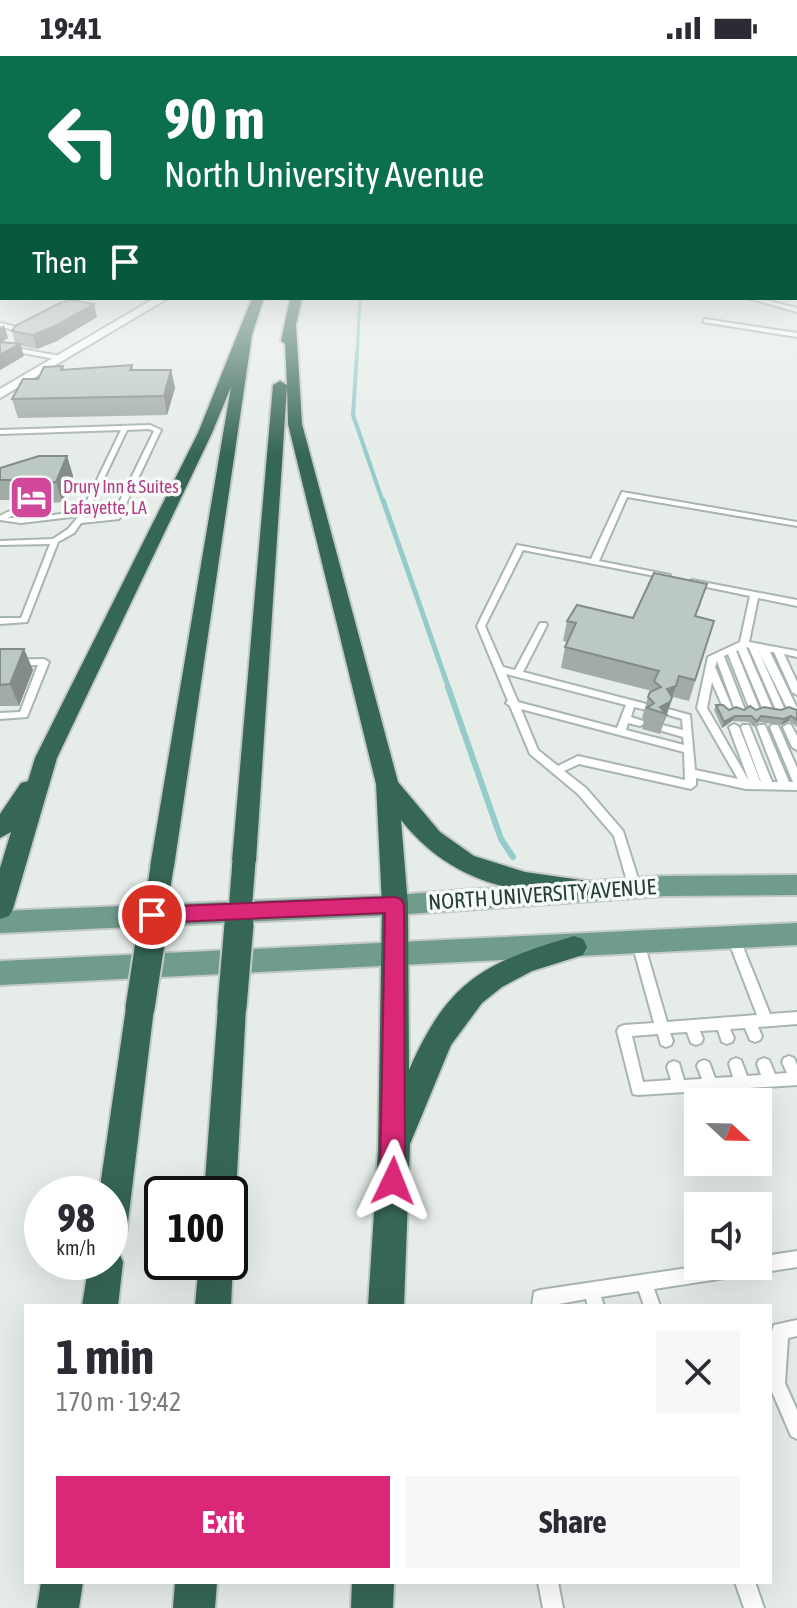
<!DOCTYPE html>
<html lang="en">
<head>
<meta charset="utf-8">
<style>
  :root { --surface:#fff; --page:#f7f7f7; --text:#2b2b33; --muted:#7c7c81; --accent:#db2777 }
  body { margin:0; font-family:"Asap Condensed",sans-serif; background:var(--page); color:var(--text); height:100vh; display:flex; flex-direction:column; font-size:30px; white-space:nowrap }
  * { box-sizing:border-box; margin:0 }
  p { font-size:26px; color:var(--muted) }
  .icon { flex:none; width:44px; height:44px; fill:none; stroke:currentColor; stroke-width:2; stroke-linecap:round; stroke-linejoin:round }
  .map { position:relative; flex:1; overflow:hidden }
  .sheet { position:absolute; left:24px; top:1248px; width:748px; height:280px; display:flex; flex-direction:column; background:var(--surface); border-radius:0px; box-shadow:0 8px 32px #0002 }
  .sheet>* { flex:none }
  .guide { position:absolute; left:0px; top:0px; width:798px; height:244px; box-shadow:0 8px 32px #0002; background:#0b6e4f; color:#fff; overflow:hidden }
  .needle { width:52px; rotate:112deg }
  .fabs { position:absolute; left:684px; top:1032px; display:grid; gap:16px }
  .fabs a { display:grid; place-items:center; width:88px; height:88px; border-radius:0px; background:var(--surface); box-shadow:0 8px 32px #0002; font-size:40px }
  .speed { position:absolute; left:24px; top:1120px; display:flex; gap:16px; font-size:40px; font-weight:700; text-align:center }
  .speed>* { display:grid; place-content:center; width:104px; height:104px; border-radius:50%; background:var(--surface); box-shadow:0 8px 32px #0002; line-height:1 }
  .speed small { font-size:20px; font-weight:400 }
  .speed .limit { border:4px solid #111; border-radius:12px; background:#fff; color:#111 }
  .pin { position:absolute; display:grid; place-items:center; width:68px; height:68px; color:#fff; margin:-34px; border:4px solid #fff; border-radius:50%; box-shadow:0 2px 8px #0007 }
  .me { position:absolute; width:88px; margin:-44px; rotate:2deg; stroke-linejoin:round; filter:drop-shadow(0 0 6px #0008) }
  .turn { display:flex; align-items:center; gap:28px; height:168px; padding:0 32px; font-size:36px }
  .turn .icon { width:104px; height:104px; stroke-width:2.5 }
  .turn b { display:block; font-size:56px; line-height:68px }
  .then { display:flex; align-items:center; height:76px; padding:0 32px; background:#0003; gap:16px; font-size:30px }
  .round { display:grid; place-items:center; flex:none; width:84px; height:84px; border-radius:0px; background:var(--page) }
  .summary { display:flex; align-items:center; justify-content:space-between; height:136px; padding:0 32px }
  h1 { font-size:48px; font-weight:700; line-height:60px }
  .button { display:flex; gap:16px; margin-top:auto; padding:16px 32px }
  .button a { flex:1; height:92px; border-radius:0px; background:var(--accent); color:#fff; font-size:32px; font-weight:700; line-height:92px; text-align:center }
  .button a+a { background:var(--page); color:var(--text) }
  .status { display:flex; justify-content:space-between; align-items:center; height:56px; padding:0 40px; background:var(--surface); direction:ltr }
  .status svg { height:22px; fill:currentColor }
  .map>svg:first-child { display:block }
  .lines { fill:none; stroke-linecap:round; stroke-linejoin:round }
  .stream-far3 { stroke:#95cbcb; stroke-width:3 }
  .stream-far2 { stroke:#95cbcb; stroke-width:4 }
  .stream-far1 { stroke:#95cbcb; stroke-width:5 }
  .stream { stroke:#95cbcb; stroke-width:6 }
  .lane-casing { stroke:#a9b5af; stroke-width:4 }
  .street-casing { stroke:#a9b5af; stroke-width:4 }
  .primary-casing { stroke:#c3c9c6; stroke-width:4 }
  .highway-casing { stroke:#c3c9c6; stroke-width:4 }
  .lane { fill:#fff; fill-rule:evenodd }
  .street { fill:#fff; fill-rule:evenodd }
  .primary { fill:#709d8b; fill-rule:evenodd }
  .highway { fill:#366655; fill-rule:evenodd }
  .highway-bridge-far1-casing { stroke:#c3c9c6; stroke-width:27; stroke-linecap:butt }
  .highway-bridge-casing { stroke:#c3c9c6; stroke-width:33; stroke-linecap:butt }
  .highway-bridge-far1 { stroke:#366655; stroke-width:23 }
  .highway-bridge { stroke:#366655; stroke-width:29 }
  .wall { fill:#a2aca7 }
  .shaded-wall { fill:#848c88 }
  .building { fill:#bcc8c2; stroke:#848c88; stroke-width:2 }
  .route { fill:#db2777; stroke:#8e194d; stroke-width:2 }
  .labels { text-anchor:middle; stroke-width:7; stroke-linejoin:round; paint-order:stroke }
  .far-hotel-label { font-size:18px; fill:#b23c85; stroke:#f6faf8; text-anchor:start }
  .street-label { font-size:22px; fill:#273e34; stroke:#f6faf8 }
</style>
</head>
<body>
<div class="status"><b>19:41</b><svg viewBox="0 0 49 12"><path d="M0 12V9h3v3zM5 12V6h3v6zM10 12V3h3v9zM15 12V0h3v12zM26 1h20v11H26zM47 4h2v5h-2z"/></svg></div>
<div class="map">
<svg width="797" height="1552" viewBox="0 0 797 1552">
  <rect width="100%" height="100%" fill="#e6ede9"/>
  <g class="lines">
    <path class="stream-far3" d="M357,299L360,242"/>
    <path class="stream-far2" d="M357,297L353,359L383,446"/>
    <path class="stream-far1" d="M383,444L449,633"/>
    <path class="stream" d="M448,631L501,783L513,801"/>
    <defs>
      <path id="lane" d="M796,182H797V183H796Z
        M796,203H797V205H796Z
        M748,242H757L797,252V256Z
        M705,263L797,277V281L703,266Z
        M0,267L21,272L22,273L19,275L0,271Z
        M10,291L60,300L63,302L60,304L8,294L7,293Z
        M150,369L161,374L119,463L81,467L74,477L58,486L27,566L0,568V562H21L50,488L0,489V485L53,483L68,473L79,460L21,467L0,464V460C9,455 21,449 30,455L29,457L15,458L8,462H32L82,455L121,374L0,378V374ZM149,373L154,375L113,459L85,462L127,374Z
        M622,436L797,466V470L627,441L599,505L670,519V523L523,494L485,570L503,611L515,614L539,569L540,567H546L547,569L523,616L650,649L652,651L647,654L634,651L631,661L643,665L645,667L640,670L628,667L626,674L684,689L683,681L659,674L657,672L662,669L683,674L682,663L665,658L663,656L665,654L668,653L690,659L695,714L738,723L697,652L708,601L740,586L750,540L692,528L688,526L692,524L797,544V550L758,542L749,586L797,595V601L784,598L797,626V639L792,636L774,596H770L797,652L796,656L793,657L788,654L758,594L785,654L780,657L777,656L749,592L746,591L773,654L771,656L768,657L763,654L738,594L736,595L760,654L755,657L750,654L728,598L724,600L745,654L740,657L735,654L717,605L715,611L733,654L728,657L725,656L712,626L707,652L749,725L729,671L734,668L739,671L760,725L761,726L741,671L743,669H749L772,726H778L757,671L759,669H765L789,726H793L770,671L772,669H778L797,712V734L746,733L696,722V729L691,733L579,708L564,715L586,732L623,775L641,832L639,835H631L629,832L614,780L578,738L530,698L510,650L506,647L508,645L477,570L517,489L591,503ZM506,618L626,649L617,672L518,646ZM521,653L684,696L685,724L578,700L558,710L538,694Z
        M44,603L49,606L27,661L0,663V657L20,656L38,609L0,610V604Z
        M788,668L791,669L797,680V694L792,691L783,671Z
        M733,876L737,877L739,881L770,958L797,956V968L758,971L762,980L760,984L755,986L750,984L745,972L730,973L734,982L732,986L727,988L722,986L718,974L700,975L703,983L701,987L696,989L691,987L687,976L670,977L673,985L671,989L666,991L661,989L658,978L632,980L643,1026L671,1024L667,1011L669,1007L674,1005L679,1007L684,1024L702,1023L697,1010L699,1006L704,1004L709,1006L715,1022L733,1021L729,1008L731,1004L736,1002L741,1004L747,1020L761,1019L757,1008L759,1004L764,1002L769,1004L775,1018L787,1017L782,1006L784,1002L789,1000L794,1002L797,1009V1029L638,1039L633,1038L617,975L619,971L624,969L654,967L632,887L634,883L638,882L642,883L644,887L667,966L757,959L727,881L729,877Z
        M797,1195V1211L654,1233L660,1250H644L639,1235L601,1241L604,1250H588L586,1243L548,1250H532L534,1236L540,1234L701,1210H758V1201Z
        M797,1264V1280L788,1282L785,1327L797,1354V1383L791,1380L770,1331L772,1275L774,1269Z
        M538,1526H558L563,1552H543Z
        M735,1526H755L764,1552H744Z"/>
      <path id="street" d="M155,242H168L0,342V333Z"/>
      <path id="primary" d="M797,819V839L663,840L395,859L0,877V855L395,839L663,820Z
        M797,867V889L0,929V905Z"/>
      <path id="highway" d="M252,242H264L252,279L174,811L171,818L162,821L153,818L150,811L231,331L212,377L57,702L13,853L9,860L0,863V812L11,776L0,782V758L21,727L28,725L35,702L198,377Z
        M290,242H302L296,269L302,368L398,726L440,776L474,800L525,816L588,825L597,828L601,835L597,842L588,845C512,836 451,827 401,764L408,849L409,1014C448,925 483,907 574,880L583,883L587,891L583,899L532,915L502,931L482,947L451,989L410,1088L404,1250H368L378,1094L382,849L376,728L288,368L287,330L256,805L253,812L244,815L235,812L232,805L273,329L280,325L287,329L285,288L281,285Z
        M232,939L242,942L246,951L236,1138L230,1150V1138H204L218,951L222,942Z
        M140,940L150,943L154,952L127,1174L122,1186L110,1191L118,1194L123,1206L118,1250H82L89,1206H110V1138H99L126,952L130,943Z
        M230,1199L233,1206L231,1250H195L199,1206H230Z
        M41,1526H83L79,1552H37Z
        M175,1526H217L215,1552H173Z
        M352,1526H394L393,1552H351Z"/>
    </defs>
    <use href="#lane" class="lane-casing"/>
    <use href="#street" class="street-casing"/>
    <use href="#primary" class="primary-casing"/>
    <use href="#highway" class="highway-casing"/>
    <use href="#lane" class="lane"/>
    <use href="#street" class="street"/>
    <use href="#primary" class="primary"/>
    <use href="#highway" class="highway"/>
    <defs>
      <path id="highway-bridge-far1" d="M153,870L162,811
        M239,870L244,805"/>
      <path id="highway-bridge" d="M232,951L239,868
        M140,952L153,868"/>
    </defs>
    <use href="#highway-bridge-far1" class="highway-bridge-far1-casing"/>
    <use href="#highway-bridge" class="highway-bridge-casing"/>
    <use href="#highway-bridge-far1" class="highway-bridge-far1"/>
    <use href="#highway-bridge" class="highway-bridge"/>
  </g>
  <path class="wall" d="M97,261L57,285L37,293L21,290L24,300L0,314V269L8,282L2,286L15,287L12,275Z
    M132,309L133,314H171L175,332L167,359L18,362L12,343L38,323L63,310L64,314Z
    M67,400L73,420L62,446L51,447L45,457L31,459L26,444H0V412Z
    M701,548L696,560L714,565L689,645L673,641L660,678L642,673L644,664L642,662L648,641L652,635L561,612L565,591L567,586L563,585L567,565L633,562Z
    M0,593H24L33,614L19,650H0Z
    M716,649L729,654H797V671L789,665L781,669L759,666L754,671L749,666L732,665L722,672L714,654Z"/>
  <path class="shaded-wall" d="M94,248L97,261L57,285L37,293L33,279Z
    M4,269L8,282L0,287V272Z
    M20,288L24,300L0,314V299Z
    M171,314L175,332L167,359L164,340Z
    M67,400L73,420L62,446L56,426Z
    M45,426L51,447L45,457L31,459L24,439Z
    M24,593L33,614L19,650L10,628Z
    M676,630L666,661L663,667L666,658L659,656L667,633Z
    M735,660L732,665L722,672L724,666Z
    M791,660L789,665L781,669L784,663Z"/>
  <path class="building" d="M71,244L94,248L53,271L33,279L12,275L15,270L60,247Z
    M0,286L20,288L0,299Z
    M132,309L130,314H171L164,340L12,343L23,323H38L44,311L63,310L61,314Z
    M39,400H67L56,426H45L38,437L24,439L26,434L22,431L27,424H0V412Z
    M654,517L707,528L695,560L714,565L695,624L679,620L676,630L667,633L672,641L670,646L660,651L666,658L647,652L654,647L648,641L650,636L661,631L654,625L659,615L565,591L576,567L567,565L577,549L633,562Z
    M0,593H24L10,628L0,629Z
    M716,649H723L729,654L736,651L744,654L750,650L756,654L764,651L781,654L789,651L797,654V664L791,660L784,663L761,660L757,665L751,660H735L724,666Z"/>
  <linearGradient id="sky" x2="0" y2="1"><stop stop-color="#87bddc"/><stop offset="0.46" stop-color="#f4f7f5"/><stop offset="1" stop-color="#f4f7f5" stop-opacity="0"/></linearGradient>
  <rect width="797" height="399" fill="url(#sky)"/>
  <path class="route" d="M395,841L401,843L404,849L405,1125L401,1134L393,1137L384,1134L380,1125L385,857L152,867L145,865L142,859L145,854L152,851Z"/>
  <defs>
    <symbol id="hotel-square" viewBox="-11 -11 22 22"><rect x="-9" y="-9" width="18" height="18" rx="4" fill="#d1479c" stroke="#f6faf8"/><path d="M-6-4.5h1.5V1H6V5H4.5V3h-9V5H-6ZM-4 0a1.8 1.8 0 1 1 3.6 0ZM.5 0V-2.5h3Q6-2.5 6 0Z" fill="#fff"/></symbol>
  </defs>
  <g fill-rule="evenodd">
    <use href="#hotel-square" x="6" y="416" width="51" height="51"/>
  </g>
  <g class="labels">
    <g class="far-hotel-label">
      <text x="63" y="437">Drury Inn &amp; Suites<tspan x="63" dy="21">Lafayette, LA</tspan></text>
    </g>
    <g class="street-label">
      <text transform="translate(542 838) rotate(-4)" y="8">NORTH UNIVERSITY AVENUE</text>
    </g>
  </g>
</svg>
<div class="fabs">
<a><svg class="needle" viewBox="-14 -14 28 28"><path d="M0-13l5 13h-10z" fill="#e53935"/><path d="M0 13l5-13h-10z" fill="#7c7c81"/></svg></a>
<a><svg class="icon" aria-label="sound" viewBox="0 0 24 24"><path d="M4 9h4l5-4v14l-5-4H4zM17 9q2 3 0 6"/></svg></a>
</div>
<div class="speed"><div>98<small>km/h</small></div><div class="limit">100</div></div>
<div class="pin" style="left:152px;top:859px;background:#d93025"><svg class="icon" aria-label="arrive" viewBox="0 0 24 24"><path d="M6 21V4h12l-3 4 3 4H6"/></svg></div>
<svg class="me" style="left:393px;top:1125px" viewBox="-20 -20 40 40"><path d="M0-17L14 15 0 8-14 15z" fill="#db2777" stroke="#fff" stroke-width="4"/></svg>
<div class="guide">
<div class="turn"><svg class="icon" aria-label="left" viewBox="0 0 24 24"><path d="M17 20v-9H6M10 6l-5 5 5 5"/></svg><div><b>90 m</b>North University Avenue</div></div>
<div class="then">Then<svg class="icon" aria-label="arrive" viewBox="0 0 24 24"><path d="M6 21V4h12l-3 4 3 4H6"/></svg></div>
</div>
<section class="sheet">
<div class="summary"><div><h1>1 min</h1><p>170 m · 19:42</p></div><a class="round"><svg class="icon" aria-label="close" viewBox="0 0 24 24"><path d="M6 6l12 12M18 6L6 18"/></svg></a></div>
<div class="button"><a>Exit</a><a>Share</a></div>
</section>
</div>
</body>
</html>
